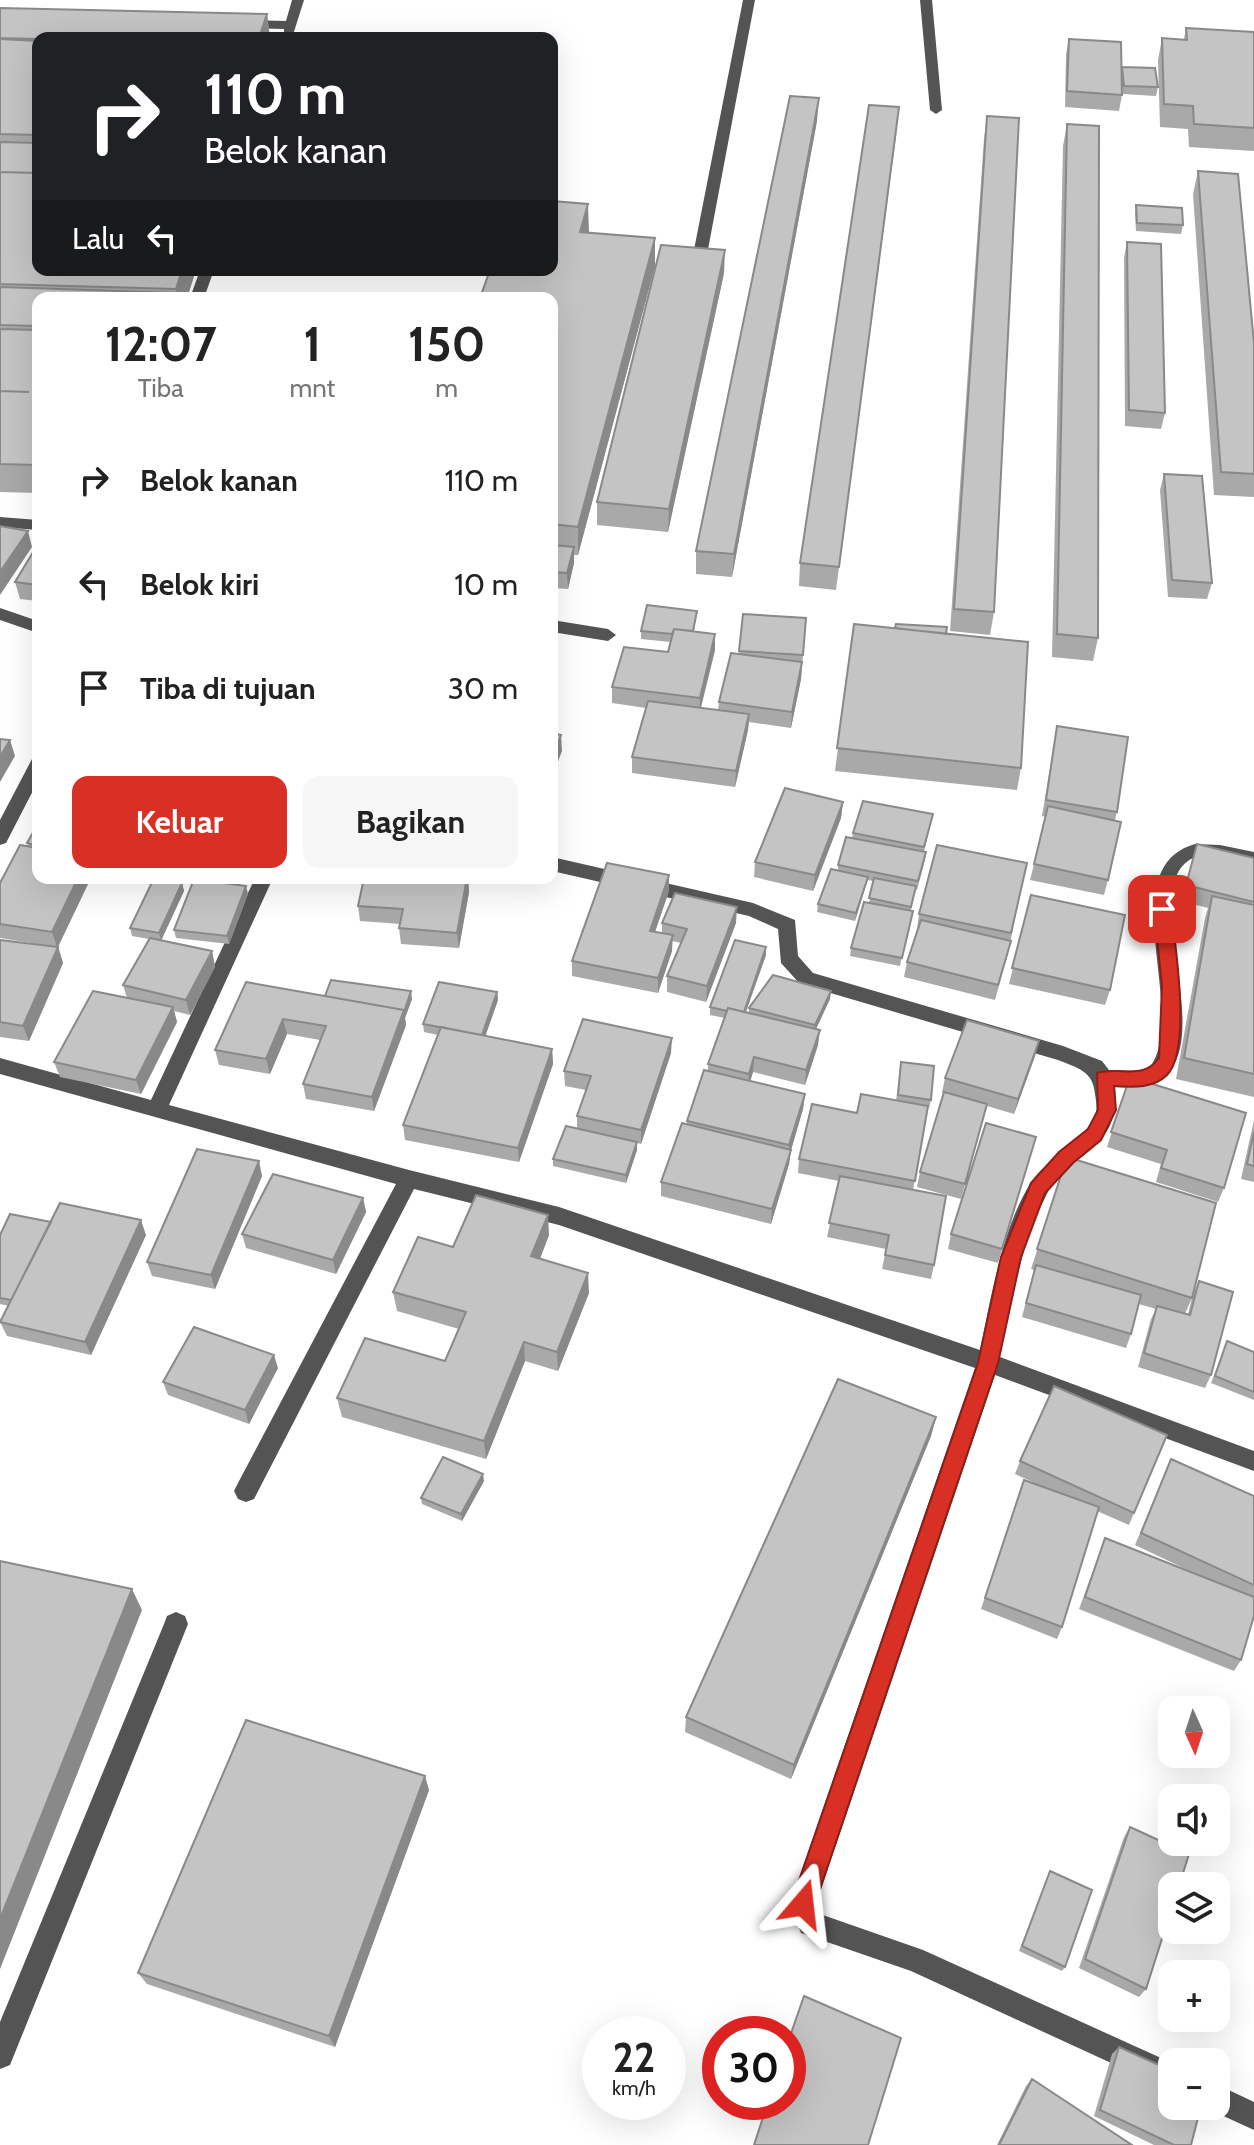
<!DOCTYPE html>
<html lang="id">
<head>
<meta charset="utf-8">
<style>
  :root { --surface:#fff; --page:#f6f6f6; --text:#222; --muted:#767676; --accent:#d93025 }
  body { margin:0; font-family:Cabin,sans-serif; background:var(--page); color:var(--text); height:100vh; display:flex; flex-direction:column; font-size:30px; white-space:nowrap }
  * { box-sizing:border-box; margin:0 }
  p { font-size:26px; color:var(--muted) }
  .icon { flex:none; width:44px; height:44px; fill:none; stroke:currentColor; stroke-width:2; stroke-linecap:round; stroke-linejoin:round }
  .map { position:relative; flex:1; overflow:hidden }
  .drawer { position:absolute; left:32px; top:292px; width:526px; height:592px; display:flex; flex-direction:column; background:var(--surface); border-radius:16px; box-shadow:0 8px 32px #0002 }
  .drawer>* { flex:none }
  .banner { position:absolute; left:32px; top:32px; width:526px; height:244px; border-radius:16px; box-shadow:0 8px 32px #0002; background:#202124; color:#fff; overflow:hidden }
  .needle { width:52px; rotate:177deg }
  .controls { position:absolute; left:1158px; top:1696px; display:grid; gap:16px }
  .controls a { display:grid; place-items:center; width:72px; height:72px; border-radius:16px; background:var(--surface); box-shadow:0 8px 32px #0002; font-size:40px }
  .speed { position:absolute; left:582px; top:2016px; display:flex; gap:16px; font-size:40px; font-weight:700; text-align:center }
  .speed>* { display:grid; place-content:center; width:104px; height:104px; border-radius:50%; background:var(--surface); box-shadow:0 8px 32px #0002; line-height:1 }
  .speed small { font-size:20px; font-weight:400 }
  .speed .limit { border:12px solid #d22; background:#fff; color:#111 }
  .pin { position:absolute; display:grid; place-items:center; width:68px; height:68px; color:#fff; margin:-34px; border-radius:16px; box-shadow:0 4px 12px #0006 }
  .me { position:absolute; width:88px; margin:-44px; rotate:17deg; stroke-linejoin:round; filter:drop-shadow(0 0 6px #0008) }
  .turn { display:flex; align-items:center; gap:28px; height:168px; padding:0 40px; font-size:36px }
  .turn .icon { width:104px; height:104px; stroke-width:2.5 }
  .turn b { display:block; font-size:56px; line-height:68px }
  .then { display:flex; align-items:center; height:76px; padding:0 40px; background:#0003; gap:16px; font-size:30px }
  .eta { display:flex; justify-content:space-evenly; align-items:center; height:136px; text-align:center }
  .eta b { font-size:48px; font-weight:700; line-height:56px }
  .button { display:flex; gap:16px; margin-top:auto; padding:16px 40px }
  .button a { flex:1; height:92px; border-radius:16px; background:var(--accent); color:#fff; font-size:32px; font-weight:700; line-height:92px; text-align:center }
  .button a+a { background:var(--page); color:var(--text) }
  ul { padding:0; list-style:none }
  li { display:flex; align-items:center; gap:24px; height:104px; padding:0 40px }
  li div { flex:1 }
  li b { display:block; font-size:30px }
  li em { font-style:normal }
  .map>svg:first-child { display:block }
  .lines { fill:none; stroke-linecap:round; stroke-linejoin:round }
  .minor { fill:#545454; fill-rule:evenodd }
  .wall { fill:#a9a9a9 }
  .shaded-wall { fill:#898989 }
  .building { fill:#c4c4c4; stroke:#898989; stroke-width:2 }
  .route { fill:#d93025; stroke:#8d1f18; stroke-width:2 }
</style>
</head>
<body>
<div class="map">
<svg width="1254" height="2145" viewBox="0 0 1254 2145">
  <rect width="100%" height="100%" fill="#fff"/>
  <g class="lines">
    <path class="minor" d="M292,0H304L292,38H284V29L243,28L237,24L243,20L286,21Z
      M743,0H755L706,260L699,264L692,260Z
      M920,0H932L942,110L936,114L930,110Z
      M200,270H214L204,298H190Z
      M0,517L38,520V530L0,527Z
      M0,608L38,621V633L0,620Z
      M552,620L608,629L616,635L608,641L552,632Z
      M38,757V781L6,843L0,845V820L32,759Z
      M1195,844L1220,845L1254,852V866C1238,862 1210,850 1193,858C1125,890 1253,1099 1115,1087C1121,1152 1070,1150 1046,1196C1020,1245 1012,1303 1000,1357L1254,1451V1471L995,1375L816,1904L820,1914L923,1950L1172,2063V2091L911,1971L801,1933L790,1904L975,1368L559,1225L414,1189L254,1499L246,1502L238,1499L234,1491L238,1483L396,1184L0,1074V1058L151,1100L255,878H273L169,1105L409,1170L559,1207L980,1350C991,1298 1002,1229 1030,1184C1046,1158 1088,1140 1096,1112C1097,1107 1096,1100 1095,1094C1093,1071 1078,1068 1058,1060L800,984L781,963L778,929L749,916L552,871V857L753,903L795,920L798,956L813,973L1063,1046L1102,1061L1109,1070L1138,1071L1151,1066C1188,1010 1111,868 1195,844Z
      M176,1612L185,1616L188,1624L10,2065L0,2069V2022L164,1624L167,1616Z
      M1216,2084L1254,2102V2130L1206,2108L1216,2106Z"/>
  </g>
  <path class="wall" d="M0,8L267,14L270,38H38V270H196L187,298H38V493L0,492Z
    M1186,28L1254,32V151L1189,147L1188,129L1160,127L1158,60L1162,38L1184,39Z
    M1069,39L1122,69L1158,87L1156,96L1123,94L1122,86V95L1119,111L1065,107L1066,54Z
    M987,116L994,612L990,635L950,631L984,139Z
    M817,121L732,577L696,574V551Z
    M1067,124L1098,638L1093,661L1052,657L1063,146Z
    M897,129L836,590L799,586L800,563Z
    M1198,171L1254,343V497L1214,495L1193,194Z
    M1136,205L1183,225L1181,234L1136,231L1135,213Z
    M589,232L655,266L578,555H574V563L568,589L552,588V298Z
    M1127,242L1165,413L1161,429L1125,426L1124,258Z
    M724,273L668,532L597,525V502Z
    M1164,474L1212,583L1207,599L1168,597L1160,490Z
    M38,544V601L20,599L15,582Z
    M697,611L694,631L715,634V650L701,708L718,710L719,702L739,654L743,614L806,618L801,679L791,728L749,722L748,730L735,787L632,773V757L646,708L612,703V687L668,652L670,642L641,639V631Z
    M854,624L946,634L1021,768L1017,790L835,771Z
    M1057,726L1117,812L1115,820L1108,880L1104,895L1030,880L1046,817L1042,816Z
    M843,802L841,818L813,891L754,877L755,862Z
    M933,814L924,852H926L925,860L917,890L915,889L900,966L850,956L851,948L869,903L874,881L867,880L855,921L817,912L818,904L838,870V865L852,838L853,833Z
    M38,824V878L63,963L29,1041L0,1037V940L50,946L0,938V883L28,846L27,843Z
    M1197,844L1254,858V1097L1176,1079L1205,918L1208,908L1181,901Z
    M1027,863L1007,957L995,1000L904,977L907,962L917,929L919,914Z
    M163,878H217L216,882L248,894L229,944L176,938L174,930L192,884L182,883L184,891L161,940L212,951L215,967L190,1015L174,1011L177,1022L141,1094L60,1077L54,1062L127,998L123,985L149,939L132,936L130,928L164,880Z
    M346,878H468L469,892L459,948L401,944L399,928L400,924L360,921L358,906L364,879Z
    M669,891L655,932L662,933V923H736L706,1002L667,992V976L681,943L672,941V951L658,993L572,976V961Z
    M1031,895L1110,990L1105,1005L1009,984Z
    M766,947V955L746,1012L749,1013V1008L830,999L816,1029L818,1045L805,1085L753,1072L750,1081L805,1094L803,1109L791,1150L789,1164L771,1224L661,1196V1182L687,1125V1121L708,1071V1064L725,1018L710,1015V1007Z
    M497,992L498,1000L485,1036L552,1049L553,1064L519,1162L405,1140L403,1125L438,1035L424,1032L423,1024Z
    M325,996L412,999L405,1018L406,1025L374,1111L306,1099L303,1084L320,1040L287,1034L270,1074L219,1065L215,1050Z
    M1039,1041L1035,1056L1014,1114L987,1106L961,1199L917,1187L920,1172L944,1094L942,1093L945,1078Z
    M671,1053L641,1144L637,1143V1150L626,1183L553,1166V1159L577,1129V1116L586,1090L565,1086L564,1071Z
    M900,1070L931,1100L929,1108L928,1107L913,1190L934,1265L931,1279L882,1269L886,1249L827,1237L839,1181L798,1173L799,1159L857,1113L896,1101Z
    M1130,1077L1224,1188L1218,1202L1156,1182L1161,1164L1107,1147Z
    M1254,1120V1182L1241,1179Z
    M1036,1137L998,1263L948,1249L951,1234Z
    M1067,1157L1192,1298L1185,1314H1188L1193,1294L1199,1281L1211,1375L1205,1388L1138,1367L1151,1319L1156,1309L1139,1304L1131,1334L1126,1348L1022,1317L1034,1270L1031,1269Z
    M262,1176L215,1289L152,1276L147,1262Z
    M363,1198L366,1212L336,1274L246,1248L242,1234Z
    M51,1222L146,1235L91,1355L7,1336L0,1322L9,1306L0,1304V1235Z
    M549,1235L540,1259L589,1293L558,1371L525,1361L486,1459L342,1417L337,1398L445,1361L459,1329L397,1311L393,1292L453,1247Z
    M1227,1341L1254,1352V1400L1211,1383Z
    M278,1368L249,1424L168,1395L163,1382Z
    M936,1417L931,1436L791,1779L685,1732L686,1717Z
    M1171,1459L1254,1496V1616L1241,1660L1234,1671L1079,1609L1105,1538L1196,1574L1135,1545Z
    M1020,1461L1134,1513L1129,1525L1097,1511L1062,1627L1057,1639L981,1609L1024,1480L1050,1490L1015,1474Z
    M484,1481L462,1521L422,1504L421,1498Z
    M429,1790L335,2047L147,1984L138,1973Z
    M1130,1827L1146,1989L1139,1997L1079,1968L1124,1837Z
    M1050,1871L1065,1967L1062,1971L1019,1951Z
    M1119,2047L1191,2145H1154L1094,2116L1112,2054Z
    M1032,2079L1132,2145H997L1026,2086Z"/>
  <path class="shaded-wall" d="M267,14L270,38H259Z
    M819,98L817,121L732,577L734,554Z
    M588,204L589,232H580Z
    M655,238V266L578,555V527Z
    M725,250L724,273L668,532L669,509Z
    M182,270H196L187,298H177L176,289Z
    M28,531L32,547L0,595V572Z
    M574,547V563L568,589L567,573Z
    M715,634V650L699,714L700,698Z
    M802,662L801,679L791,728L792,712Z
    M749,714L748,730L735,787L736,771Z
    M561,735L562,751L552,777V759Z
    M10,740L15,756L0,782V757Z
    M843,802L841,818L813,891L815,875Z
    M669,875V891L650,946V931Z
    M868,877L866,885L855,921L856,913Z
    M78,878H91L58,947L63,963L29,1041L23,1026L57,947L52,932Z
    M468,878L469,892L459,948L457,933Z
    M182,883L184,891L161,941L159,933Z
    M246,886L248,894L229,944L227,936Z
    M737,907L736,923L706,1002L707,986Z
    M673,935L672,951L658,993V978Z
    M766,947V955L742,1022L743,1015Z
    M212,951L215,967L190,1015L186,1000Z
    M411,991L412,999L405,1018L406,1025L374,1111L372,1097Z
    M831,991L830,999L814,1033L815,1025Z
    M497,992L498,1000L483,1043L482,1035Z
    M173,1007L177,1022L141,1094L136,1080Z
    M283,1019L287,1034L270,1074L266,1059Z
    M820,1030L818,1045L805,1085L806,1070Z
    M672,1038L671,1053L641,1144V1130Z
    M1039,1041L1035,1056L1014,1114L1018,1099Z
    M552,1049L553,1064L519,1162L518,1148Z
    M754,1057L753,1072L748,1089L749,1074Z
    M805,1094L803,1109L789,1157L791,1150L789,1164L771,1224L772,1209L788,1160L789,1145Z
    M637,1142V1150L626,1183V1175Z
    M259,1161L262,1176L215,1289L211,1275Z
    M363,1198L366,1212L336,1274L333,1260Z
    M548,1215L549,1235L533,1276L531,1256Z
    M141,1220L146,1235L91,1355L85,1342Z
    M588,1273L589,1293L558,1371L557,1352Z
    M524,1342L525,1361L486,1459L484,1441Z
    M274,1355L278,1368L249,1424L245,1410Z
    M936,1417L931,1436L791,1779L794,1765Z
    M483,1474L484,1481L462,1521L461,1514Z
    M132,1589L142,1610L0,1969V1919Z
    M425,1776L429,1790L335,2047L329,2036Z"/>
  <path class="building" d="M0,8L267,14L259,38L38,39L0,38Z
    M1186,28L1254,32V128L1194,124L1193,106L1164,104L1162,38L1187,40Z
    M0,39L38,41V135L0,134Z
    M1069,39L1121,42L1122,95L1067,91Z
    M1122,67L1155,68L1158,87L1124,86Z
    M790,96L819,98L734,554L696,551Z
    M869,105L899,107L839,567L800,563Z
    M987,116L1019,118L994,612L954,609Z
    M1067,124L1099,126L1098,638L1057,634Z
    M0,142L38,143V173L0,172Z
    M1198,171L1238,174L1254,343V474L1221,472Z
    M0,172L38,173V270H182L176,289L0,284Z
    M552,201L588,204L580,232L655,238L578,527L552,524V298H480L490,270H552Z
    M1136,205L1182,208L1183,225L1137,223Z
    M1127,242L1161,244L1165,413L1129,410Z
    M661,245L725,250L669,509L597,502Z
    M0,287L175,293L173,298H38V326L0,325Z
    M0,329L38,330V465L0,464V391L29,392L0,391Z
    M1164,474L1202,476L1212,583L1172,580Z
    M0,526L28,531L0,572Z
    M38,544V585L15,582Z
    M552,545L574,547L567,573L552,572Z
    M647,605L697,611L693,631L674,629L672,634L641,631Z
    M743,614L806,618L803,655L739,651Z
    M854,624L1028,642L1021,768L837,748Z
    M896,624L947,627L946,634L895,628Z
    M674,629L715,634L700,698L612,687L624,647L668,652Z
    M731,653L802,662L792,712L719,702Z
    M648,701L749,714L736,771L632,757Z
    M1057,726L1128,737L1117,812L1046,800Z
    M552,733L561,735L552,759Z
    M0,739L10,740L0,757Z
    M785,788L843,802L815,875L755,862Z
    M863,801L933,814L924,847L853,833Z
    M1048,806L1121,822L1108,880L1034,864Z
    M38,824V846L27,843Z
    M846,837L926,852L918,881L838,865Z
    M1197,844L1254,858V902L1186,885Z
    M20,845L38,848V878H78L52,932L0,924V883Z
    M937,845L1027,863L1011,933L919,914Z
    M607,863L669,875L650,931L673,935L658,978L572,961Z
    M831,869L868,877L856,913L818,904Z
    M154,878L182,883L159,933L130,928Z
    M364,878H467L457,933L399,928L403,909L358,906Z
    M874,878L916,886L911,907L869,898Z
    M194,879L246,886L227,936L174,930Z
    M675,893L737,907L707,986L667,976L687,929L662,923Z
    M1031,895L1125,915L1110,990L1012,968Z
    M1212,896L1254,905V1074L1184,1058Z
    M864,902L913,911L902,958L851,948Z
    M921,920L1011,941L998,985L907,962Z
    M150,938L212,951L186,1000L123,985Z
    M0,940L58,947L23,1026L0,1022Z
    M735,940L766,947L744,1012L728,1008L727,1011L710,1007Z
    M773,975L831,991L815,1025L749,1008Z
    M331,980L411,991L404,1012V1010L325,996Z
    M246,982L404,1010L372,1097L303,1084L326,1026L283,1019L266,1059L215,1050Z
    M439,982L497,992L482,1035L423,1024Z
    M93,991L173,1007L136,1080L54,1062Z
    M728,1008L820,1030L806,1070L754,1057L749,1074L708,1064Z
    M583,1019L672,1038L641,1130L577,1116L591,1076L564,1071Z
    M967,1020L1039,1041L1018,1099L945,1078Z
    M441,1027L552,1049L518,1148L403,1125Z
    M901,1062L934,1066L931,1100L898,1095Z
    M704,1070L805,1094L789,1145L687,1121Z
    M1130,1077L1246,1113L1224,1188L1161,1168L1167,1150L1111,1132Z
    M944,1092L987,1104L965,1184L920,1172Z
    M861,1094L928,1106L915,1181L799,1159L812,1104L857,1113Z
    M682,1123L791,1150L772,1209L661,1182Z
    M986,1123L1036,1137L1002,1249L951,1234Z
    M566,1126L637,1142L626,1175L553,1159Z
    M1254,1132V1166L1247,1164Z
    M197,1149L259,1161L211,1275L147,1262Z
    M1067,1157L1216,1203L1192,1298L1037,1249Z
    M273,1174L363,1198L333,1260L242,1234Z
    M840,1176L946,1196L934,1265L885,1255L889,1235L829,1223Z
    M476,1195L548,1215L531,1256L588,1273L557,1352L524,1342L484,1441L337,1398L365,1338L445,1361L466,1312L393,1292L418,1237L453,1247Z
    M60,1203L141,1220L85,1342L0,1322Z
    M10,1214L51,1222L11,1300L0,1298V1235Z
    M1036,1265L1141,1295L1131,1334L1026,1303Z
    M1199,1281L1233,1292L1211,1375L1144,1353L1157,1306L1190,1315Z
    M194,1327L274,1355L245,1410L163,1382Z
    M1227,1341L1254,1352V1392L1215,1376Z
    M838,1379L936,1417L794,1765L686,1717Z
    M1054,1386L1167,1435L1134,1513L1020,1461Z
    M443,1457L483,1474L461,1514L421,1498Z
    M1171,1459L1254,1496V1585L1141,1533Z
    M1024,1480L1099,1507L1062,1627L985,1598Z
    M1105,1538L1254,1597V1616L1241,1660L1085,1597Z
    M0,1561L132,1589L0,1919Z
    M246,1720L425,1776L329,2036L138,1973Z
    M1130,1827L1189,1854L1179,1886H1172V1907L1146,1989L1085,1959Z
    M1050,1871L1092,1890L1065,1967L1022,1946Z
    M804,1996L901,2038L868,2145H754L768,2102H788V2042Z
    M1119,2047L1172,2071V2106H1201L1191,2145H1174L1100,2110Z
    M1032,2079L1132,2145H999Z"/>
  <path class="route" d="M1162,902L1171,909C1175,943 1192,1050 1167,1075C1153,1089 1132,1087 1114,1086L1116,1110L1101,1140L1073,1163L1045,1193L1021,1257L998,1363L815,1904L812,1913L803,1916L795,1913L791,1904L978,1363L1001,1257L1031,1183L1059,1152L1088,1129L1098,1110L1097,1073C1121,1066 1142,1081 1159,1058L1162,986L1154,909Z"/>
</svg>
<div class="controls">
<a><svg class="needle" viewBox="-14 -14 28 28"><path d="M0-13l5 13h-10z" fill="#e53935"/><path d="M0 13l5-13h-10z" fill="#767676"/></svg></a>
<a><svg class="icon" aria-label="sound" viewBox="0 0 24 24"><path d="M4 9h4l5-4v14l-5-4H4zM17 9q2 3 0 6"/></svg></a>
<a><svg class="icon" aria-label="layers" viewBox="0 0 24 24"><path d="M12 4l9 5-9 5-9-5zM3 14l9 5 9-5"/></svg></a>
<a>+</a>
<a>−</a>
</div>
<div class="speed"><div>22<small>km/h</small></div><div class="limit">30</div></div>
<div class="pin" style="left:1162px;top:909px;background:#d93025"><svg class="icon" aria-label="arrive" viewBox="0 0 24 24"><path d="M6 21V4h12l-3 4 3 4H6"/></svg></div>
<svg class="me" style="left:803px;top:1904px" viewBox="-20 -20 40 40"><path d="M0-17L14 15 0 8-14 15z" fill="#d93025" stroke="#fff" stroke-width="4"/></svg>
<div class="banner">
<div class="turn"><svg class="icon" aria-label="right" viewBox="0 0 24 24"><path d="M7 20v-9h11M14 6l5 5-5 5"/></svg><div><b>110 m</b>Belok kanan</div></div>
<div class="then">Lalu<svg class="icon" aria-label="left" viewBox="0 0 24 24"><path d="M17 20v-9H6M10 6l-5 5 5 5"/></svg></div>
</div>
<section class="drawer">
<div class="eta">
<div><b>12:07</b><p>Tiba</p></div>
<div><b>1</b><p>mnt</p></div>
<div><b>150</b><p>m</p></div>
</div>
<ul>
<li><svg class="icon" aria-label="right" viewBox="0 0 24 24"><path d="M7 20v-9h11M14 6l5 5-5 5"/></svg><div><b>Belok kanan</b></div><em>110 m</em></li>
<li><svg class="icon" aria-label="left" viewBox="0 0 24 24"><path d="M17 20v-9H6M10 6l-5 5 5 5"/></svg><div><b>Belok kiri</b></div><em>10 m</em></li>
<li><svg class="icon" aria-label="arrive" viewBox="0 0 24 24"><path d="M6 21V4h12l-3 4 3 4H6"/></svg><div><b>Tiba di tujuan</b></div><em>30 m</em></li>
</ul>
<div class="button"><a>Keluar</a><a>Bagikan</a></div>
</section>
</div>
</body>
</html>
